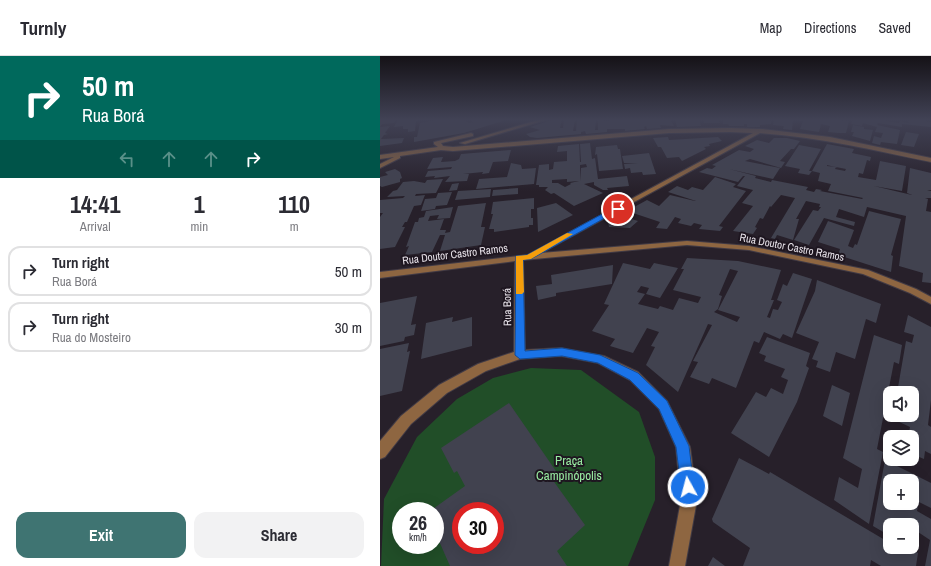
<!DOCTYPE html>
<html lang="en">
<head>
<meta charset="utf-8">
<style>
  :root { --surface:#fff; --page:#f2f2f3; --text:#2b2b33; --muted:#7c7c81; --line:#e1e1e2; --accent:#3f7472 }
  body { margin:0; font-family:"Archivo Narrow",sans-serif; background:var(--page); color:var(--text); height:100vh; display:flex; flex-direction:column; font-size:15px; white-space:nowrap }
  * { box-sizing:border-box; margin:0 }
  p { font-size:13px; color:var(--muted) }
  .icon { flex:none; width:22px; height:22px; fill:none; stroke:currentColor; stroke-width:2; stroke-linecap:round; stroke-linejoin:round }
  .map { position:relative; flex:1; overflow:hidden }
  .details { display:flex; flex-direction:column; background:var(--surface); width:380px }
  .details>* { flex:none }
  .guide { background:#00695c; color:#fff; overflow:hidden }
  .tools { position:absolute; left:503px; top:330px; display:grid; gap:8px }
  .tools a { display:grid; place-items:center; width:36px; height:36px; border-radius:8px; background:var(--surface); box-shadow:0 4px 16px #0002; font-size:20px }
  .speed { position:absolute; left:12px; top:446px; display:flex; gap:8px; font-size:20px; font-weight:700; text-align:center }
  .speed>* { display:grid; place-content:center; width:52px; height:52px; border-radius:50%; background:var(--surface); box-shadow:0 4px 16px #0002; line-height:1 }
  .speed small { font-size:10px; font-weight:400 }
  .speed .limit { border:6px solid #d22; background:#fff; color:#111 }
  .pin { position:absolute; display:grid; place-items:center; width:34px; height:34px; color:#fff; margin:-17px; border:2px solid #fff; border-radius:50%; box-shadow:0 1px 4px #0007 }
  .me { position:absolute; width:44px; margin:-22px; rotate:353deg; stroke-linejoin:round; filter:drop-shadow(0 0 3px #0008) }
  .turn { display:flex; align-items:center; gap:14px; height:84px; padding:0 16px; font-size:18px }
  .turn .icon { width:52px; height:52px; stroke-width:2.5 }
  .turn b { display:block; font-size:28px; line-height:34px }
  .lanes { display:flex; align-items:center; height:38px; padding:0 16px; background:#0003; justify-content:center; gap:20px; direction:ltr }
  .lanes .off { opacity:.35 }
  .eta { display:flex; justify-content:space-evenly; align-items:center; height:68px; text-align:center }
  .eta b { font-size:24px; font-weight:700; line-height:28px }
  .button { display:flex; gap:8px; margin-top:auto; padding:8px 16px }
  .button a { flex:1; height:46px; border-radius:12px; background:var(--accent); color:#fff; font-size:16px; font-weight:700; line-height:46px; text-align:center }
  .button a+a { background:var(--page); color:var(--text) }
  ul { padding:0; list-style:none }
  li { display:flex; align-items:center; gap:12px; height:50px; margin:0 8px 6px; padding:0 8px; border:2px solid var(--line); border-radius:12px }
  li div { flex:1 }
  li b { display:block; font-size:15px }
  li em { font-style:normal }
  header { display:flex; align-items:center; gap:24px; box-sizing:border-box; height:56px; padding:0 20px; background:var(--surface); border-bottom:1px solid var(--line) }
  header strong { font-size:19px }
  nav { display:flex; gap:22px; margin-inline-start:auto; font-size:14px }
  main { display:flex; flex:1; min-height:0 }
  .map>svg:first-child { display:block }
  .green { fill:#214e28; fill-rule:evenodd }
  .building { fill:#41424f; fill-rule:evenodd }
  .lines { fill:none; stroke-linecap:round; stroke-linejoin:round }
  .minor-casing { stroke:#423b45; stroke-width:2 }
  .minor { fill:#8e6641; fill-rule:evenodd }
  .route { fill:#1a73e8; stroke:#114b97 }
  .slow { fill:#f59e0b }
  .labels { text-anchor:middle; stroke-width:4; stroke-linejoin:round; paint-order:stroke }
  .street-label { font-size:11px; fill:#e8e3ea; stroke:#1e1620 }
  .near-park-label { font-size:13px; fill:#99eda2; stroke:#1e1620 }
</style>
</head>
<body>
<header>
<strong>Turnly</strong>
<nav><a>Map</a><a>Directions</a><a>Saved</a></nav>
</header>
<main>
<section class="details">
<div class="guide">
<div class="turn"><svg class="icon" aria-label="right" viewBox="0 0 24 24"><path d="M7 20v-9h11M14 6l5 5-5 5"/></svg><div><b>50 m</b>Rua Borá</div></div>
<div class="lanes"><svg class="icon off" aria-label="left" viewBox="0 0 24 24"><path d="M17 20v-9H6M10 6l-5 5 5 5"/></svg><svg class="icon off" aria-label="ahead" viewBox="0 0 24 24"><path d="M12 20V5M6 11l6-6 6 6"/></svg><svg class="icon off" aria-label="ahead" viewBox="0 0 24 24"><path d="M12 20V5M6 11l6-6 6 6"/></svg><svg class="icon" aria-label="right" viewBox="0 0 24 24"><path d="M7 20v-9h11M14 6l5 5-5 5"/></svg></div>
</div>
<div class="eta">
<div><b>14:41</b><p>Arrival</p></div>
<div><b>1</b><p>min</p></div>
<div><b>110</b><p>m</p></div>
</div>
<ul>
<li><svg class="icon" aria-label="right" viewBox="0 0 24 24"><path d="M7 20v-9h11M14 6l5 5-5 5"/></svg><div><b>Turn right</b><p>Rua Borá</p></div><em>50 m</em></li>
<li><svg class="icon" aria-label="right" viewBox="0 0 24 24"><path d="M7 20v-9h11M14 6l5 5-5 5"/></svg><div><b>Turn right</b><p>Rua do Mosteiro</p></div><em>30 m</em></li>
</ul>
<div class="button"><a>Exit</a><a>Share</a></div>
</section>
<div class="map">
<svg width="551" height="510" viewBox="0 0 551 510">
  <rect width="100%" height="100%" fill="#27202a"/>
  <path class="green" d="M151,312L201,314L259,356L275,401V444L248,510H1L4,443L37,381L77,343L113,322ZM21,455H55V489H21ZM81,455H115V489H81Z"/>
  <path class="building" d="M0,63H17L14,67L2,68L0,71Z
    M18,63H41V64L36,65L35,75L28,76V73H23V70L14,71Z
    M60,63H82L89,67L93,66L88,63L126,64L84,77L34,86V81H37L40,67Z
    M175,63H182L180,72H183L184,63H195L193,75H196L197,63H216L215,74H218V63H224L225,65L230,64L229,63H290L294,70L280,69L281,72L267,73L266,70L264,71L265,73L245,75V73H227V76L206,78L205,75L201,76V78L157,82L150,81L146,78L160,74L150,71Z
    M295,63H319L321,70L297,71Z
    M323,63H338L340,67H324Z
    M344,63H386L391,65V68L380,69V71H367V68H364V70H349L348,68H343V64Z
    M394,63H413L412,74L403,73L404,70L393,69Z
    M421,63H455L469,65L466,77H459L448,76L450,70L441,68L439,76L420,73L423,65H420Z
    M473,63H506V65L519,67L520,65L528,67L529,63H545V65L551,66V71L522,68V71L498,67L497,69L520,74L517,88L501,86L500,89L492,87L494,80L501,82L503,77L495,76L497,71L483,67L482,70L471,68Z
    M473,69L484,71V73L493,74L490,85L472,80L474,76H471Z
    M10,70L5,77L8,78L4,79L1,83L24,82L22,87L0,90V71Z
    M526,76L539,78L534,91L521,89Z
    M288,81L289,84L338,81L342,85L329,88L330,90L324,91L326,93L302,105L299,101L287,102L281,91H278L273,82Z
    M394,82H407L420,85L414,93H411L400,105L405,106L401,112L370,103L365,105L400,112L393,123L349,113L376,120L375,122L391,126L392,124L428,131L426,134L434,136L436,133L442,134L440,135L482,143L483,142L448,135L451,128L438,125L440,117L432,115L447,88L474,93L472,97L491,101L490,105L487,104L483,118L479,117L478,121L496,124L500,105L526,110L522,135L494,130L532,139L527,137L530,112L551,117V134H547L551,135V142H545L548,143L546,155L551,156V227L542,226L543,217L519,210L526,160L487,151L484,161L459,153L456,161L475,166L474,170L444,162L429,189L414,184L433,154L438,155L441,151H439L440,148L426,145L416,163H419L413,184L397,179L395,183L391,182L415,142L401,139L391,151L390,150L383,163L380,162L375,171L377,172L373,178L353,175L373,150L362,147L373,134L357,130L365,120H363L358,126L319,116L327,112L332,113L336,110L332,109L359,94L370,96L374,93L365,90L377,84L389,87ZM447,109L451,110L466,113L465,115L455,113L456,111L447,110Z
    M210,87L212,103L215,102L218,123L247,120L249,130L227,132L228,134H223L214,129V126L204,128L223,137L194,150L174,137L171,138L165,134L168,131H159V129H156L159,109L169,108V114L173,113L174,106L187,105V95L177,96L178,90L199,88L200,106H201L200,88ZM206,108L207,111L201,112L200,125V109ZM187,123V126L199,125L190,127L191,128L185,131L178,127H172V124Z
    M237,89L238,93H240L243,113L219,115L217,98L215,99L216,91Z
    M419,89L441,93L429,115H432L429,119L418,117L420,113L405,110Z
    M131,94L128,105L113,106L109,117L102,118L103,116L83,118H89L87,125L65,126L70,120L54,122L55,120L45,121L48,115L71,113L72,111L47,113L53,102L63,101L61,106L75,105L79,103L81,98Z
    M269,97L276,118L263,119L262,116L251,117L250,112L245,113L244,108L258,107H244L242,100Z
    M131,107L141,109L142,113L156,112L154,128L96,133L99,123L127,121Z
    M15,113L20,116L22,122L20,123V126L2,131L0,130V121L8,119L5,116Z
    M335,121L356,128L353,131L366,135L339,170L343,171L340,175L319,173L322,169L314,167L311,170L298,167L301,163L295,161L287,173L276,172L280,166L247,155L267,144L279,150L290,139L315,145H316L288,136L297,130L308,134L312,131L323,134Z
    M63,123L56,137L36,138L35,140L45,139L41,149L34,150L27,166H25L22,171H25L15,191L0,193V161L3,157H0V144L23,142L25,140L7,141L13,135L17,134L23,126L34,125L45,127L47,124Z
    M79,127L77,134L69,135L72,128Z
    M138,132V138L112,140L113,134Z
    M111,133L110,141L75,144L78,135Z
    M72,136L67,149L56,150L55,153L41,155L45,143L56,142L58,137Z
    M154,142V153H151V162H153V169H149V171L114,176V173H109L113,158H111L113,146Z
    M106,147L101,171H105L101,189L60,195L65,179H60L52,196L25,199L29,190L26,191L35,166H38L39,162L44,161L46,155L73,151L70,162L57,163L59,159L50,160L48,165L64,163L60,174H66L65,177L70,176L78,150Z
    M176,147L193,159L158,176L157,152Z
    M489,155L521,163L511,199L513,200L511,216L458,199L460,193L438,186L448,165L474,174L468,190L473,192L475,188L477,189Z
    M239,159L258,165L250,172L229,171L228,166Z
    M307,202L358,205L401,214L391,244H394L387,261L390,262L393,253L398,254L402,246L397,244L403,228L407,230L413,217L432,223L412,282L403,278L400,283L384,276L379,287L374,285L356,332L332,322L329,328L310,321L318,306L313,305L332,269L328,268L298,336L266,309L275,291L271,290L279,276L267,272L253,297L230,290L235,283L212,275L229,249L224,248L243,207L270,213L274,207L298,212L280,242L266,238L269,232L261,230L257,236L265,238L258,248L278,253L280,250L293,254L299,242L318,247L321,241L293,234L304,213H301ZM350,213L358,215L338,254L360,261L357,266L334,256L338,253L342,240L339,239Z
    M233,209L232,228L176,237V240L158,244L156,230L172,228L171,219Z
    M437,224L501,248L496,267L486,263L475,303L456,296L450,316L436,311L438,305L432,303L439,286L416,277L435,235Z
    M37,240L31,269L36,268L34,279L25,281L24,285L0,290V247Z
    M528,259L551,271V344L548,369L551,371V398L545,395L544,403L532,398V381H528L530,371L513,363V359H532V337H517L526,285L532,287L534,279L524,276Z
    M73,261L72,266L92,261V290L41,303L46,267Z
    M494,279L522,289L519,308L514,306L497,393L503,396L489,468L454,444L459,421L478,432L482,413L463,402Z
    M387,281L430,297L426,310L429,312L417,346L389,401L351,377L376,336L386,341L391,332L403,338L408,324L401,321L405,313L384,305L386,300L379,297Z
    M29,287L27,296L30,295L22,335L0,340V293Z
    M452,329L470,337L462,370L443,360Z
    M129,347L178,418L172,423L205,469L177,495L187,510H70L55,476V455H50L85,430L77,415L74,417L61,392ZM81,455H115V489H81Z
    M359,402L389,418L390,416L510,487V491H533V494L538,497L536,510H501L491,504L490,510H363L370,492L333,466L332,463Z
    M505,404L551,427V452L539,446L537,455L551,463V510H545L550,484L535,474L532,491V469H510V480L493,470ZM510,425H532V447H510Z
    M333,501L345,510H328Z"/>
  <g class="lines">
    <defs>
      <path id="minor" d="M161,63H169L85,88L80,87Z
        M350,72L381,73L450,81L551,102V106C494,94 438,81 380,77L161,197L307,185L369,190L488,214L536,233L551,241V248L530,237L483,218L369,194L307,189L143,204L145,294L181,292L224,300L258,316L287,345L310,391L317,444L305,510H289L301,444L296,391L279,353L250,324L218,307L181,300L140,303L106,315L67,337L31,368L5,401L0,403V385L21,360L59,329L98,308L134,296L135,205L0,222V216L148,199L373,77L350,76L289,77L73,95L61,94L20,100V102L0,112V108L14,101L0,103V99L58,91L54,88V86L91,77L93,78V80L61,87L63,90L73,91L289,73Z"/>
    </defs>
    <use href="#minor" class="minor-casing"/>
    <use href="#minor" class="minor"/>
  </g>
  <linearGradient id="sky" x2="0" y2="1"><stop stop-color="#151217"/><stop offset="0.47" stop-color="#414255"/><stop offset="1" stop-color="#414255" stop-opacity="0"/></linearGradient>
  <rect width="551" height="135" fill="url(#sky)"/>
  <path class="route" d="M235,151L241,153L151,203L143,204L145,295L182,292L220,299L258,317L287,345L309,390L314,431L312,435L308,437L303,435L301,431L296,391L279,353L250,324L218,307L182,300L140,303L135,299L136,200L147,199Z"/>
  <path class="slow" d="M187,177L193,178L151,203L143,204L144,236L142,238H136V200L147,199Z"/>
  <g class="labels">
    <g class="street-label">
      <text transform="translate(412 191) rotate(11)" y="4">Rua Doutor Castro Ramos</text>
      <text transform="translate(75 198) rotate(-7)" y="4">Rua Doutor Castro Ramos</text>
      <text transform="translate(127 251) rotate(-91)" y="4">Rua Borá</text>
    </g>
    <g class="near-park-label">
      <text x="189" y="409">Praça<tspan x="189" dy="15">Campinópolis</tspan></text>
    </g>
  </g>
</svg>
<div class="tools">
<a><svg class="icon" aria-label="sound" viewBox="0 0 24 24"><path d="M4 9h4l5-4v14l-5-4H4zM17 9q2 3 0 6"/></svg></a>
<a><svg class="icon" aria-label="layers" viewBox="0 0 24 24"><path d="M12 4l9 5-9 5-9-5zM3 14l9 5 9-5"/></svg></a>
<a>+</a>
<a>−</a>
</div>
<div class="speed"><div>26<small>km/h</small></div><div class="limit">30</div></div>
<div class="pin" style="left:238px;top:153px;background:#d93025"><svg class="icon" aria-label="arrive" viewBox="0 0 24 24"><path d="M6 21V4h12l-3 4 3 4H6"/></svg></div>
<svg class="me" style="left:308px;top:431px" viewBox="-20 -20 40 40"><circle r="17" fill="#1a73e8" stroke="#fff" stroke-width="3"/><path d="M0-11L8 9 0 5-8 9z" fill="#fff"/></svg>
</div>
</main>
</body>
</html>
